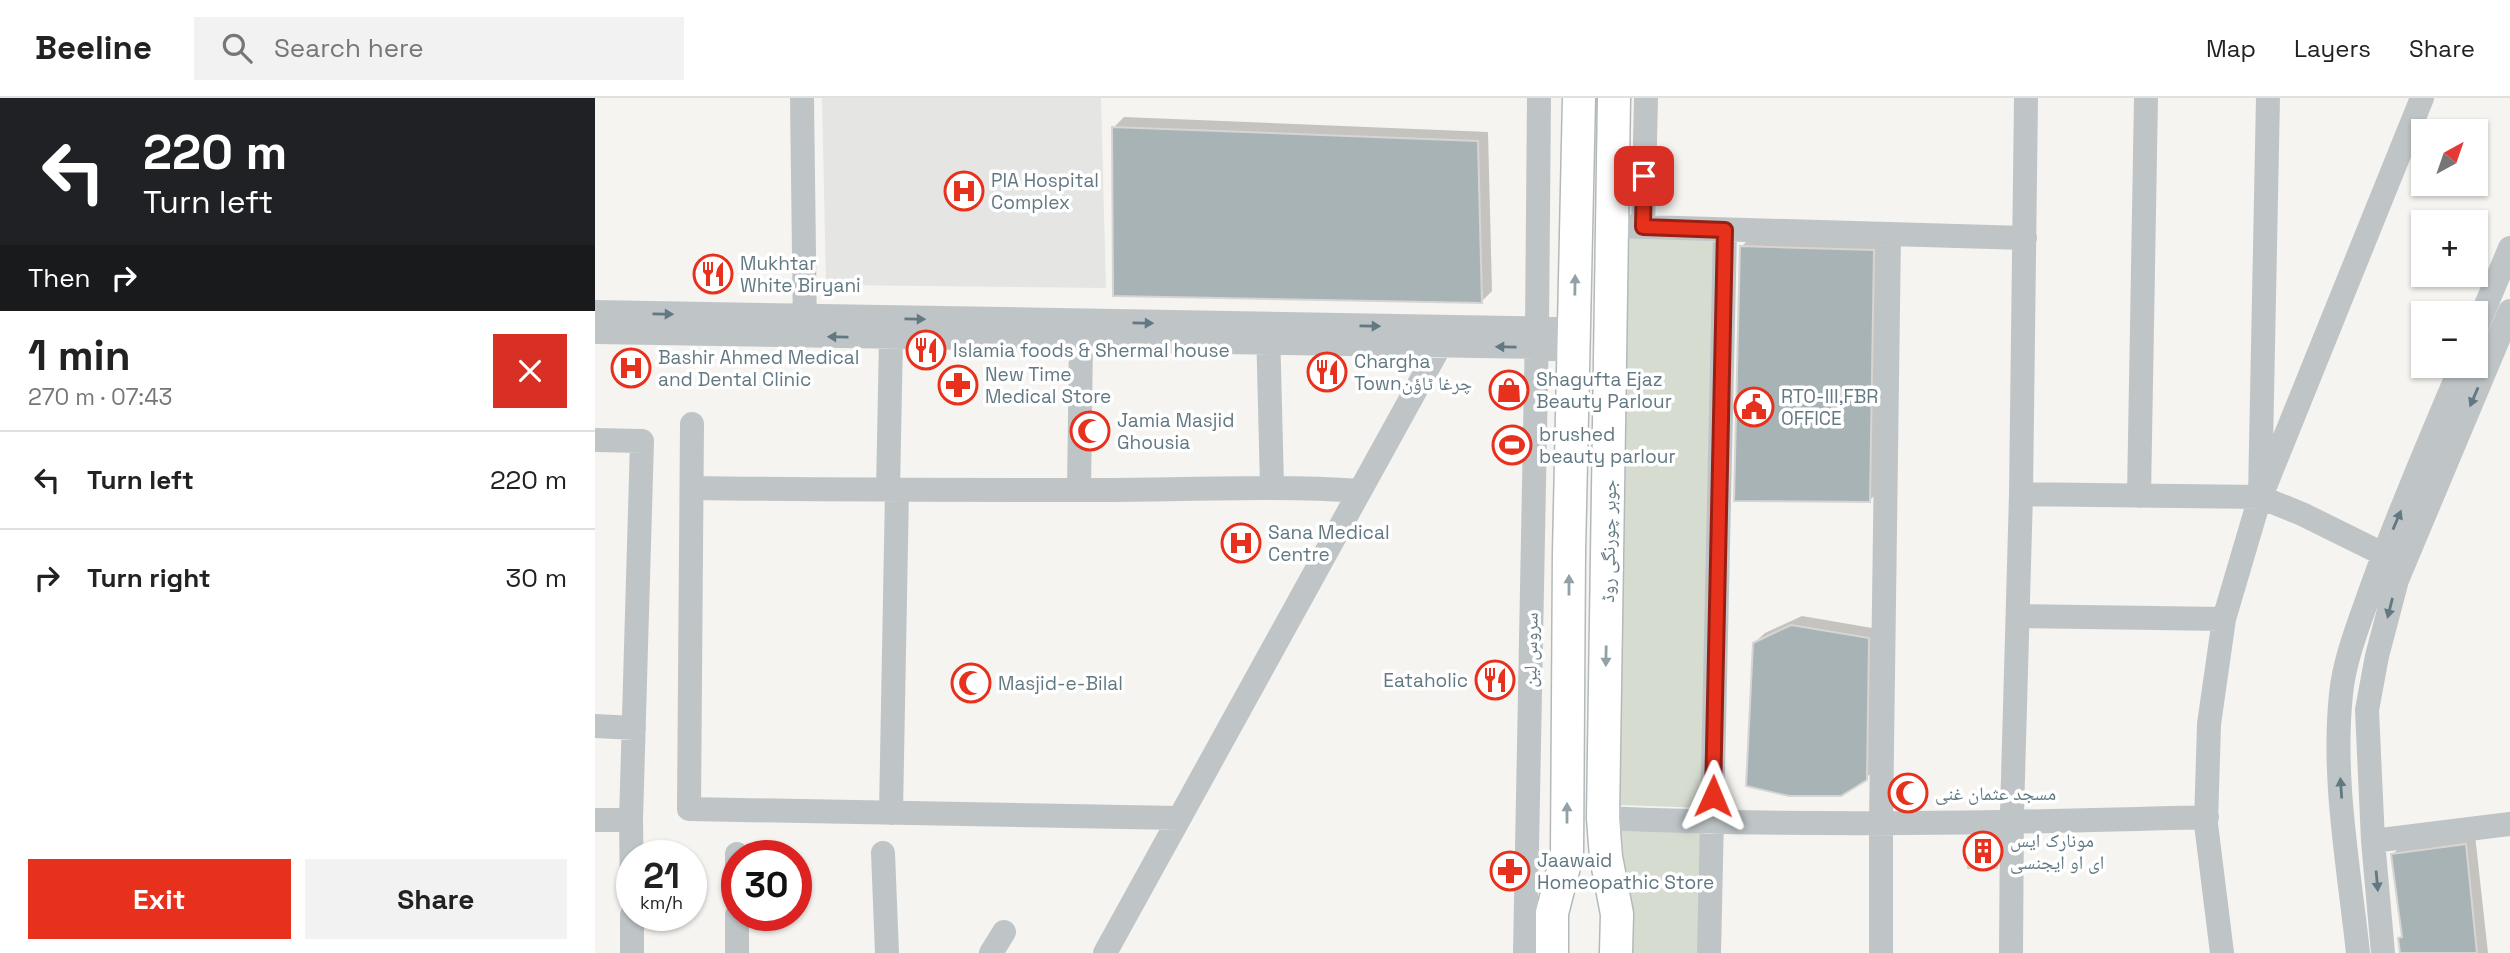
<!DOCTYPE html>
<html lang="en">
<head>
<meta charset="utf-8">
<style>
  :root { --surface:#fff; --page:#f2f2f2; --text:#222; --muted:#767676; --line:#e0e0e0; --accent:#e8311d }
  body { margin:0; font-family:"Space Grotesk","Noto Naskh Arabic",sans-serif; background:var(--page); color:var(--text); height:100vh; display:flex; flex-direction:column; font-size:26px; white-space:nowrap }
  * { box-sizing:border-box; margin:0 }
  p { font-size:23px; color:var(--muted) }
  .icon { flex:none; width:38px; height:38px; fill:none; stroke:currentColor; stroke-width:2; stroke-linecap:round; stroke-linejoin:round }
  .map { position:relative; flex:1; overflow:hidden }
  .details { display:flex; flex-direction:column; background:var(--surface); width:595px }
  .details>* { flex:none }
  .banner { background:#202124; color:#fff; overflow:hidden }
  .needle { width:46px; rotate:40deg }
  .tools { position:absolute; left:1816px; top:21px; display:grid; gap:14px }
  .tools a { display:grid; place-items:center; width:77px; height:77px; border-radius:0px; background:var(--surface); box-shadow:0 2px 5px #0004; font-size:35px }
  .speed { position:absolute; left:21px; top:742px; display:flex; gap:14px; font-size:35px; font-weight:700; text-align:center }
  .speed>* { display:grid; place-content:center; width:91px; height:91px; border-radius:50%; background:var(--surface); box-shadow:0 2px 5px #0004; line-height:1 }
  .speed small { font-size:18px; font-weight:400 }
  .speed .limit { border:10px solid #d22; background:#fff; color:#111 }
  .pin { position:absolute; display:grid; place-items:center; width:60px; height:60px; color:#fff; margin:-30px; border-radius:14px; box-shadow:0 4px 10px #0006 }
  .me { position:absolute; width:77px; margin:-38px; rotate:1deg; stroke-linejoin:round; filter:drop-shadow(0 0 5px #0008) }
  .turn { display:flex; align-items:center; gap:24px; height:147px; padding:0 28px; font-size:32px }
  .turn .icon { width:91px; height:91px; stroke-width:2.5 }
  .turn b { display:block; font-size:49px; line-height:60px }
  .then { display:flex; align-items:center; height:66px; padding:0 28px; background:#0003; gap:14px; font-size:26px }
  .round { display:grid; place-items:center; flex:none; width:74px; height:74px; border-radius:0px; background:var(--page) }
  .headline { display:flex; align-items:center; justify-content:space-between; height:119px; padding:0 28px }
  h1 { font-size:42px; font-weight:700; line-height:52px }
  .button { display:flex; gap:14px; margin-top:auto; padding:14px 28px }
  .button a { flex:1; height:80px; border-radius:0px; background:var(--accent); color:#fff; font-size:28px; font-weight:700; line-height:80px; text-align:center }
  .button a+a { background:var(--page); color:var(--text) }
  ul { padding:0; list-style:none }
  li { display:flex; align-items:center; gap:21px; height:98px; padding:0 28px; border-top:2px solid var(--line) }
  li div { flex:1 }
  li b { display:block; font-size:26px }
  li em { font-style:normal }
  header { display:flex; align-items:center; gap:42px; box-sizing:border-box; height:98px; padding:0 35px; background:var(--surface); border-bottom:2px solid var(--line) }
  header strong { font-size:33px }
  nav { display:flex; gap:38px; margin-inline-start:auto; font-size:24px }
  .search { width:490px; height:63px; background:var(--page); display:flex; align-items:center; gap:18px; box-sizing:border-box; padding:0 24px; border-radius:0px; color:var(--muted); font-size:26px }
  main { display:flex; flex:1; min-height:0 }
  .map>svg:first-child { display:block }
  .built { fill:#e5e6e4 }
  .green { fill:#d7dcd1 }
  .shadow { fill:#0003 }
  .building { fill:#a8b3b6; stroke:#d6d5d3; stroke-width:2 }
  .lines { fill:none; stroke-linecap:round; stroke-linejoin:round }
  .major-casing { stroke:#b3b9bb; stroke-width:35 }
  .minor { stroke:#bfc5c7; stroke-width:24 }
  .major { stroke:#fff; stroke-width:32 }
  .oneway { fill:#91a1a8 }
  .oneway2 { fill:#627983 }
  .route-casing { stroke:#972013; stroke-width:18 }
  .route { stroke:#e8311d; stroke-width:12 }
  .labels { text-anchor:middle; stroke-width:7; stroke-linejoin:round; paint-order:stroke }
  .poi-label { font-size:19px; fill:#627983; stroke:#fff; text-anchor:start }
  .street-label { font-size:19px; fill:#627983; stroke:#fff }
</style>
</head>
<body>
<header>
<strong>Beeline</strong>
<div class="search"><svg class="icon" aria-label="search" viewBox="0 0 24 24"><circle cx="10" cy="10" r="6"/><path d="M15 15l6 6"/></svg>Search here</div>
<nav><a>Map</a><a>Layers</a><a>Share</a></nav>
</header>
<main>
<section class="details">
<div class="banner">
<div class="turn"><svg class="icon" aria-label="left" viewBox="0 0 24 24"><path d="M17 20v-9H6M10 6l-5 5 5 5"/></svg><div><b>220 m</b>Turn left</div></div>
<div class="then">Then<svg class="icon" aria-label="right" viewBox="0 0 24 24"><path d="M7 20v-9h11M14 6l5 5-5 5"/></svg></div>
</div>
<div class="headline"><div><h1>1 min</h1><p>270 m · 07:43</p></div><a class="round" style="background:#d93025;color:#fff"><svg class="icon" aria-label="close" viewBox="0 0 24 24"><path d="M6 6l12 12M18 6L6 18"/></svg></a></div>
<ul>
<li><svg class="icon" aria-label="left" viewBox="0 0 24 24"><path d="M17 20v-9H6M10 6l-5 5 5 5"/></svg><div><b>Turn left</b></div><em>220 m</em></li>
<li><svg class="icon" aria-label="right" viewBox="0 0 24 24"><path d="M7 20v-9h11M14 6l5 5-5 5"/></svg><div><b>Turn right</b></div><em>30 m</em></li>
</ul>
<div class="button"><a>Exit</a><a>Share</a></div>
</section>
<div class="map">
<svg width="1915" height="855" viewBox="0 0 1915 855">
  <rect width="100%" height="100%" fill="#f5f4f0"/>
  <path class="built" d="M227,0H506L511,190L231,187Z"/>
  <path class="green" d="M1032,137L1121,140L1112,710L1023,707Z
    M1025,728L1109,729L1108,855H1023Z"/>
  <path class="shadow" d="M529,19L893,34L897,193L887,203L519,29Z
    M1156,139L1288,143L1285,392L1275,402L1146,149Z
    M1207,518L1283,531L1281,670L1271,680L1159,545L1170,535Z
    M1385,730H1411V758L1401,768L1375,740Z
    M1880,737L1893,855H1807L1805,840L1808,837L1798,756L1808,746Z"/>
  <path class="building" d="M517,29L883,43L887,205L518,198Z
    M1145,148L1279,152L1275,404L1139,403Z
    M1196,527L1274,540L1272,682L1246,698H1194L1151,688L1158,545Z
    M1373,739H1402V770H1373Z
    M1871,746L1882,855H1805L1803,840L1807,839L1796,756Z"/>
  <g class="lines">
    <defs>
      <path id="major" d="M1019,0L1008,720L1011,759L1022,816L1021,855
        M957,855V815L972,757L974,454L984,0"/>
    </defs>
    <use href="#major" class="major-casing"/>
    <path class="minor" d="M207,0L210,234
      M1017,128L1430,140
      M1048,129L1051,0
      M0,214L979,231
      M673,229L677,389
      M1881,231L1915,150
      M0,234L941,249L979,252
      M97,326L94,711L583,720
      M0,342L47,343L36,722L37,795
      M1671,386L1827,0
      M97,390C233,392 369,392 505,392C592,392 679,387 765,393
      M293,392L296,240
      M484,392L486,243
      M1426,396L1665,399L1707,416L1788,456
      M1544,398L1551,0
      M1423,518L1629,521
      M0,628L39,630
      M296,715L302,392
      M1008,720C1209,729 1410,725 1612,719
      M0,722H36
      M1778,743L1915,726
      M288,755L292,855
      M142,756V769
      M37,817V855
      M142,817V855
      M396,855L409,834
      M510,855L845,248
      M930,855L942,230L944,0
      M1114,855L1130,132
      M1286,855V725L1294,136
      M1416,855L1417,715L1426,396L1431,0
      M1627,855L1611,726L1614,626L1629,521L1665,399L1673,0
      M1763,855C1754,770 1737,681 1746,596C1749,563 1764,525 1775,494C1802,417 1835,343 1866,268
      M1788,855L1778,743L1772,612L1782,558L1802,482L1915,213"/>
    <use href="#major" class="major"/>
  </g>
  <defs><path id="oneway-solid" d="M-6-.8H1V-3.2L6.5 0L1 3.2V.8H-6Z" transform="scale(1.75)"/></defs>
  <g class="oneway">
    <use href="#oneway-solid" transform="translate(980 187) rotate(-89)"/>
    <use href="#oneway-solid" transform="translate(974 487) rotate(-90)"/>
    <use href="#oneway-solid" transform="translate(1011 558) rotate(91)"/>
    <use href="#oneway-solid" transform="translate(972 715) rotate(-90)"/>
  </g>
  <g class="oneway2">
    <use href="#oneway-solid" transform="translate(68 216) rotate(1)"/>
    <use href="#oneway-solid" transform="translate(320 221) rotate(1)"/>
    <use href="#oneway-solid" transform="translate(548 225) rotate(1)"/>
    <use href="#oneway-solid" transform="translate(775 228) rotate(1)"/>
    <use href="#oneway-solid" transform="translate(243 239) rotate(-179)"/>
    <use href="#oneway-solid" transform="translate(911 249) rotate(-179)"/>
    <use href="#oneway-solid" transform="translate(1879 299) rotate(113)"/>
    <use href="#oneway-solid" transform="translate(1802 422) rotate(-67)"/>
    <use href="#oneway-solid" transform="translate(1795 510) rotate(104)"/>
    <use href="#oneway-solid" transform="translate(1746 690) rotate(-94)"/>
    <use href="#oneway-solid" transform="translate(1782 783) rotate(85)"/>
  </g>
  <g class="lines">
    <defs>
      <path id="route" d="M1049,78L1048,129L1130,132L1118,698"/>
    </defs>
    <use href="#route" class="route-casing"/>
    <use href="#route" class="route"/>
  </g>
  <defs>
    <symbol id="hospital-ring" viewBox="-11 -11 22 22"><circle r="9.5" fill="#fff" stroke="#e8311d" stroke-width="1.5"/><path d="M-5-5h3v3.5h4V-5h3V5h-3V1.5h-4V5h-3Z" fill="#e8311d"/></symbol>
    <symbol id="restaurant-ring" viewBox="-11 -11 22 22"><circle r="9.5" fill="#fff" stroke="#e8311d" stroke-width="1.5"/><path d="M-5-6h1v4h1v-4h1v4h1v-4h1v5L-1.5 .5V6h-2V.5L-5-1ZM5-6V6H3V1.5H1.5Q1.5-4 5-6Z" fill="#e8311d"/></symbol>
    <symbol id="pharmacy-ring" viewBox="-11 -11 22 22"><circle r="9.5" fill="#fff" stroke="#e8311d" stroke-width="1.5"/><path d="M-2-6h4v4h4v4h-4v4h-4v-4h-4v-4h4Z" fill="#e8311d"/></symbol>
    <symbol id="shop-ring" viewBox="-11 -11 22 22"><circle r="9.5" fill="#fff" stroke="#e8311d" stroke-width="1.5"/><path d="M-5-2.5h2.3a2.7 3.5 0 0 1 5.4 0H5L5.5 6h-11ZM-1.5-2.5h3a1.5 2.3 0 0 0-3 0Z" fill="#e8311d"/></symbol>
    <symbol id="civic-ring" viewBox="-11 -11 22 22"><circle r="9.5" fill="#fff" stroke="#e8311d" stroke-width="1.5"/><path d="M-.6-6.5H3V-4.5H.6V-3L4-1V1h2V6H-6V1h2V-1L-.6-3ZM-1.2 2.5V6h2.4V2.5Z" fill="#e8311d"/></symbol>
    <symbol id="mosque-ring" viewBox="-11 -11 22 22"><circle r="9.5" fill="#fff" stroke="#e8311d" stroke-width="1.5"/><path d="M3.5-4.9A6 6 0 1 0 3.5 4.9A5 5 0 1 1 3.5-4.9Z" fill="#e8311d"/></symbol>
    <symbol id="stadium-ring" viewBox="-11 -11 22 22"><circle r="9.5" fill="#fff" stroke="#e8311d" stroke-width="1.5"/><path d="M0-5a6.5 5 0 1 0 0 10a6.5 5 0 1 0 0-10ZM-3.5-1.8h7v3.6h-7Z" fill="#e8311d"/></symbol>
    <symbol id="building-ring" viewBox="-11 -11 22 22"><circle r="9.5" fill="#fff" stroke="#e8311d" stroke-width="1.5"/><path d="M-4-6H4V6H1V3H-1V6H-4ZM-2.5-4.3h1.7v1.8h-1.7ZM.8-4.3h1.7v1.8H.8ZM-2.5-1h1.7V.8h-1.7ZM.8-1h1.7V.8H.8Z" fill="#e8311d"/></symbol>
  </defs>
  <g fill-rule="evenodd">
    <use href="#hospital-ring" x="347" y="71" width="44" height="44"/>
    <use href="#restaurant-ring" x="96" y="154" width="44" height="44"/>
    <use href="#restaurant-ring" x="309" y="230" width="44" height="44"/>
    <use href="#hospital-ring" x="14" y="248" width="44" height="44"/>
    <use href="#restaurant-ring" x="710" y="252" width="44" height="44"/>
    <use href="#pharmacy-ring" x="341" y="265" width="44" height="44"/>
    <use href="#shop-ring" x="892" y="270" width="44" height="44"/>
    <use href="#civic-ring" x="1137" y="287" width="44" height="44"/>
    <use href="#mosque-ring" x="473" y="311" width="44" height="44"/>
    <use href="#stadium-ring" x="895" y="325" width="44" height="44"/>
    <use href="#hospital-ring" x="624" y="423" width="44" height="44"/>
    <use href="#restaurant-ring" x="878" y="560" width="44" height="44"/>
    <use href="#mosque-ring" x="354" y="563" width="44" height="44"/>
    <use href="#mosque-ring" x="1291" y="673" width="44" height="44"/>
    <use href="#building-ring" x="1366" y="731" width="44" height="44"/>
    <use href="#pharmacy-ring" x="893" y="751" width="44" height="44"/>
  </g>
  <g class="labels">
    <g class="poi-label">
      <text x="396" y="89">PIA Hospital<tspan x="396" dy="22">Complex</tspan></text>
      <text x="145" y="172">Mukhtar<tspan x="145" dy="22">White Biryani</tspan></text>
      <text x="358" y="259">Islamia foods &amp; Shermal house</text>
      <text x="63" y="266">Bashir Ahmed Medical<tspan x="63" dy="22">and Dental Clinic</tspan></text>
      <text x="759" y="270">Chargha<tspan x="759" dy="22">Townچرغا ٹاؤن</tspan></text>
      <text x="390" y="283">New Time<tspan x="390" dy="22">Medical Store</tspan></text>
      <text x="941" y="288">Shagufta Ejaz<tspan x="941" dy="22">Beauty Parlour</tspan></text>
      <text x="1186" y="305">RTO-III,FBR<tspan x="1186" dy="22">OFFICE</tspan></text>
      <text x="522" y="329">Jamia Masjid<tspan x="522" dy="22">Ghousia</tspan></text>
      <text x="944" y="343">brushed<tspan x="944" dy="22">beauty parlour</tspan></text>
      <text x="673" y="441">Sana Medical<tspan x="673" dy="22">Centre</tspan></text>
      <text x="873" y="589" text-anchor="end">Eataholic</text>
      <text x="403" y="592">Masjid-e-Bilal</text>
      <text x="1340" y="702">مسجد عثمان غنی</text>
      <text x="1415" y="749">مونارک ایس<tspan x="1415" dy="22">ای او ایجنسی</tspan></text>
      <text x="942" y="769">Jaawaid<tspan x="942" dy="22">Homeopathic Store</tspan></text>
    </g>
    <g class="street-label">
      <text transform="translate(1013 443) rotate(-89)" y="7">جوہر چورنگی روڈ</text>
      <text transform="translate(935 552) rotate(-89)" y="7">سروس لین</text>
    </g>
  </g>
</svg>
<div class="tools">
<a><svg class="needle" viewBox="-14 -14 28 28"><path d="M0-13l5 13h-10z" fill="#e53935"/><path d="M0 13l5-13h-10z" fill="#767676"/></svg></a>
<a>+</a>
<a>−</a>
</div>
<div class="speed"><div>21<small>km/h</small></div><div class="limit">30</div></div>
<div class="pin" style="left:1049px;top:78px;background:#d93025"><svg class="icon" aria-label="arrive" viewBox="0 0 24 24"><path d="M6 21V4h12l-3 4 3 4H6"/></svg></div>
<svg class="me" style="left:1118px;top:698px" viewBox="-20 -20 40 40"><path d="M0-17L14 15 0 8-14 15z" fill="#e8311d" stroke="#fff" stroke-width="4"/></svg>
</div>
</main>
</body>
</html>
